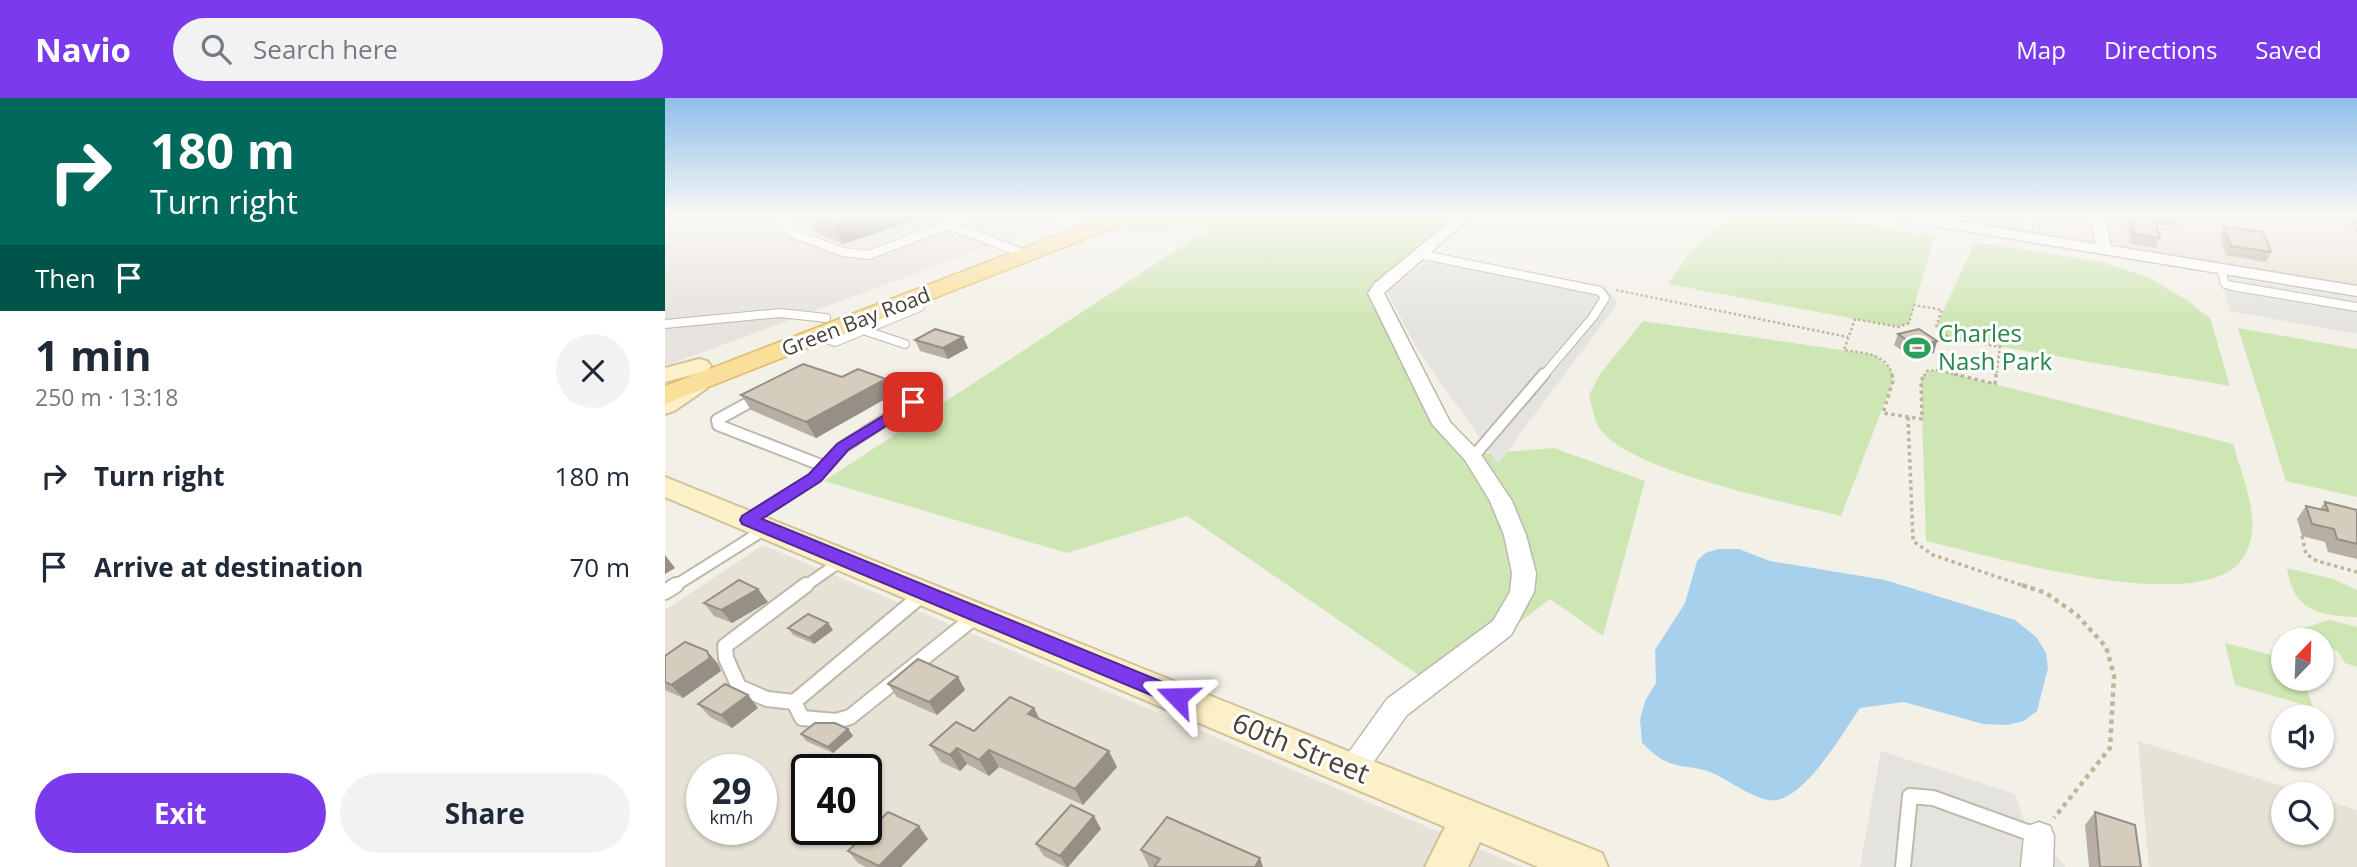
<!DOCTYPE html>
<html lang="en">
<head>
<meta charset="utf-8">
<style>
  :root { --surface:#fff; --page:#f2f2f3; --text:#1f2937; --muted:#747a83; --accent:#7c3aed }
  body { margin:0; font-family:"Open Sans",sans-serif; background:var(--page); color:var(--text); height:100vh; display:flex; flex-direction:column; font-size:26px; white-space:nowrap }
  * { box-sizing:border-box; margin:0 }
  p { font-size:23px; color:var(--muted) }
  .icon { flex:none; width:38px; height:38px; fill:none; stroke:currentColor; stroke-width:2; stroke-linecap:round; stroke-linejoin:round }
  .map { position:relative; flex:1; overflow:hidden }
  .details { display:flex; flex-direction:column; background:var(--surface); width:665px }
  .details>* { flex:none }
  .top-card { background:#00695c; color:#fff; overflow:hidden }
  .needle { width:46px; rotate:23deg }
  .buttons { position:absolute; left:1606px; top:530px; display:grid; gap:14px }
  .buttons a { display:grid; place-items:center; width:63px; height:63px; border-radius:50%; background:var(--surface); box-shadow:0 2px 5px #0004; font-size:35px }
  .speed { position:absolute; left:21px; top:656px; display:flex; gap:14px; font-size:35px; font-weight:700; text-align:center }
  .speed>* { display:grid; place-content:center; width:91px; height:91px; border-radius:50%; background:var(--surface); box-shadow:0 2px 5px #0004; line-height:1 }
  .speed small { font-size:18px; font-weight:400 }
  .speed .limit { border:4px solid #111; border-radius:10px; background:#fff; color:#111 }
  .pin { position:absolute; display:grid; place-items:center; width:60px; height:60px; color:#fff; margin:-30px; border-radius:14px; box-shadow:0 4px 10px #0006 }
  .me { position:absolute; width:77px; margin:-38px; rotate:292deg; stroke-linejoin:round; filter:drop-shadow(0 0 5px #0008) }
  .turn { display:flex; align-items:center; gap:24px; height:147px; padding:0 35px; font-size:32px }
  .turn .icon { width:91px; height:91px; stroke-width:2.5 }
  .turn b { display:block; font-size:49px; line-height:60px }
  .then { display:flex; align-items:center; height:66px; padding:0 35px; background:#0003; gap:14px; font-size:26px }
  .round { display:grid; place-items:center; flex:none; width:74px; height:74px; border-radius:37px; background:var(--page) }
  .overview { display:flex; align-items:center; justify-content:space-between; height:119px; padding:0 35px }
  h1 { font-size:42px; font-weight:700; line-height:52px }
  .cta { display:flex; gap:14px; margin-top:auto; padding:14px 35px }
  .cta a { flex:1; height:80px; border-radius:42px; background:var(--accent); color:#fff; font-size:28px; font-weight:700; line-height:80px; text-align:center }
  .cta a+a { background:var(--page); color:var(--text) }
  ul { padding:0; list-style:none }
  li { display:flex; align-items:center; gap:21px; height:91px; padding:0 35px }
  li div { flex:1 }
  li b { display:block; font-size:26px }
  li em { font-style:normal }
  header { display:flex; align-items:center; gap:42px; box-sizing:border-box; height:98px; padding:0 35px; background:var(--accent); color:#fff }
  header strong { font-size:33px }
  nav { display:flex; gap:38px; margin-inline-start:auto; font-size:24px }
  .search { width:490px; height:63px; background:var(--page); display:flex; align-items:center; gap:18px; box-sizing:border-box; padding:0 24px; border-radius:38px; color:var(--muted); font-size:26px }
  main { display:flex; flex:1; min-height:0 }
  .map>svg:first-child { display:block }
  .residential { fill:#e7e2d6; fill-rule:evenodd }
  .industrial { fill:#e6e2dd }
  .green { fill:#cee6b3 }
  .parking { fill:#e5e3e0 }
  .water { fill:#a7d0ed }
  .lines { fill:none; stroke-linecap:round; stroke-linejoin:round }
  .lane-far2-casing { stroke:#bfb8ab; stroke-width:10 }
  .lane-far1-casing { stroke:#bfb8ab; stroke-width:14 }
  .lane-casing { stroke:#bfb8ab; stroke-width:18 }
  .street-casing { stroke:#bfb8ab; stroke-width:3 }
  .secondary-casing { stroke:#d1c399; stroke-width:4 }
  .primary-casing { stroke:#dfbd6b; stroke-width:3 }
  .path-far2 { stroke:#c0b49d; stroke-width:2.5; stroke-dasharray:2.5 2.5; stroke-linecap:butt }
  .path-far1 { stroke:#c0b49d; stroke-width:3.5; stroke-dasharray:3.5 3.5; stroke-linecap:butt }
  .path { stroke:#c0b49d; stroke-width:4.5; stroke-dasharray:4.5 4.5; stroke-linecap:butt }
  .lane-far2 { stroke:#fff; stroke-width:8 }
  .lane-far1 { stroke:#fff; stroke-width:10 }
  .lane { stroke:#fff; stroke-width:14 }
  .street { fill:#fff; fill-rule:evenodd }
  .secondary { fill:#fcf0c9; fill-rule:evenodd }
  .primary { fill:#fadf9b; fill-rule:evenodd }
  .wall { fill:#b7afa3 }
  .shaded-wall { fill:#958f85 }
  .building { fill:#d5ccbe; stroke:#958f85; stroke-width:2 }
  .route { fill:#7c3aed; stroke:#51269a; stroke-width:2 }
  .labels { text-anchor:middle; stroke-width:6; stroke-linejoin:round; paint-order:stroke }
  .far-street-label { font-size:21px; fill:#474137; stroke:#fff }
  .leisure-label { font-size:24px; fill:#27864d; stroke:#fff; text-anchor:start }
  .near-street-label { font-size:28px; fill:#474137; stroke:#fff }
</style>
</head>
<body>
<header>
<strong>Navio</strong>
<div class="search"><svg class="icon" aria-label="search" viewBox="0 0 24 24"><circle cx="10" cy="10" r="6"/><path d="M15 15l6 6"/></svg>Search here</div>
<nav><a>Map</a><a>Directions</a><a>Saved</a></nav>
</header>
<main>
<section class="details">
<div class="top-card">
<div class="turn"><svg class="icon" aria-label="right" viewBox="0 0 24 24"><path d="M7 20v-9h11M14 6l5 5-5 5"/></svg><div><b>180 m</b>Turn right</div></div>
<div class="then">Then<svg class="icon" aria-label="arrive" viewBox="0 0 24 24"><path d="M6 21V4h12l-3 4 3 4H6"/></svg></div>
</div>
<div class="overview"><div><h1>1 min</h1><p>250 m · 13:18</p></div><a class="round"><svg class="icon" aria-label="close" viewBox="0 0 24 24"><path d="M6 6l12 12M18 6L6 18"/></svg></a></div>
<ul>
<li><svg class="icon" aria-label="right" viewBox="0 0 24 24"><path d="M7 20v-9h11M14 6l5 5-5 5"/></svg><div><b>Turn right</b></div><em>180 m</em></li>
<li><svg class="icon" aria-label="arrive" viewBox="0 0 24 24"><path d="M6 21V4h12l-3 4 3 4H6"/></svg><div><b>Arrive at destination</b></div><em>70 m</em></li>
</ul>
<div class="cta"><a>Exit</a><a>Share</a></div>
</section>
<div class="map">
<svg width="1692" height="769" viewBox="0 0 1692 769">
  <rect width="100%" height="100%" fill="#f3f0e8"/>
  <path class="residential" d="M1259,118H1692V188L1478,153Z
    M98,447L715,709L857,769H0V512ZM37,672H96V732H37ZM142,672H201V732H142Z
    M1473,643L1643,696H1619V735H1657V701L1692,712V769H1484Z"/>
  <path class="industrial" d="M0,118H406L0,268Z"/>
  <path class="green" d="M481,118H801L715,188L777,326L812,356L889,350L980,383L938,538L885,501L771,589L522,418L402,455L159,383L547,129L522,127L482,136L453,130Z
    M1088,118H1146L1270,138L1244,225L1233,229L1003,186C1028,150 1041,125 1088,118Z
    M1310,144L1436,164L1483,179L1523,203L1545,220L1565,288L1285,240L1271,229Z
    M978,223L1210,257L1226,271L1228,283L1176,418C1124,404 958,373 933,328C928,319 927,306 924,297L935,276Z
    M1573,230L1692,251V399L1621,383Z
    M1273,272L1568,346C1577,379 1600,427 1578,460C1537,522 1324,457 1261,443L1256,283L1262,273Z
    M1622,470L1668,481L1692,492V519C1653,518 1628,512 1622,470Z
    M1664,522L1692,529V569L1680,565L1673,554L1638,530Z
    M1560,545L1619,560V581H1638L1648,609L1570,587Z"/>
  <path class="parking" d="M770,155L939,188L953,205L833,366L751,249L723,195Z
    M1555,178L1692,200V236L1565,213Z
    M1216,653L1350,696L1359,722L1401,769H1195Z"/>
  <path class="water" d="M1053,451H1074L1105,463L1220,482L1350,522L1372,540L1381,555L1383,570L1372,613L1359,623L1341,627L1318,626L1239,604L1195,610C1178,634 1136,709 1103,702C1083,698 1064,682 1045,674C1030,668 1012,670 998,662C990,658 983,650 977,645L975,622L980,603L991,585L990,552L1020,505L1032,463L1040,455Z"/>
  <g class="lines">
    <defs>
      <path id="lane-far2" d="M130,118L117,125L124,134L178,154L203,157L284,127
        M307,118L284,127L363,157
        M1363,118V129
        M754,156L935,193L940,200L928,219L878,278
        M1556,171L1560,186L1567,188L1692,209
        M0,226L115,215L161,220
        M198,232L240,246
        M155,238L170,244L255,209L256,206L248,201"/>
      <path id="lane-far1" d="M92,300L52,322L53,327L161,369
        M808,359L879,276
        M83,422L150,380L178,349L248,304
        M8,489L102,430
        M139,489L176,463"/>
      <path id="lane" d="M141,487L60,548L61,560L74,589L102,601L129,604L137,620L171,623L185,619L311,518
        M0,494L11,487
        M129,604L258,496
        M1238,769L1245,698L1268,700L1373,738"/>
      <path id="street" d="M792,118H807L719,195L785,324L815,355L847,403L861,437L871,475L869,494L846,537L742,617L697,680L687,684L677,680L672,671L722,601L828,523L845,494L847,475L839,437L825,403L800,362L767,326L703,195L710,185Z
        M1227,118H1261L1431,146L1425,118H1439L1446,148L1692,188V198L1233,122Z
        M1374,724L1385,728L1389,738L1388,769H1356L1359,738L1363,728Z"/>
      <path id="secondary" d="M34,261L42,263L46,268L42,273L0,284V270Z
        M32,279L41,281L44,286L41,291L9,313L0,316V297Z
        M0,379L937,755L943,769H873L815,744L803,769H760L780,729L0,399Z"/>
      <path id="primary" d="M442,118H471L468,122L0,306V288Z"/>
    </defs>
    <use href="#lane-far2" class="lane-far2-casing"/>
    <use href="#lane-far1" class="lane-far1-casing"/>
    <use href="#lane" class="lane-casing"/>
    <use href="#street" class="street-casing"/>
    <use href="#secondary" class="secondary-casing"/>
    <use href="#primary" class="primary-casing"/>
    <path class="path-far2" d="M951,192L1183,239
      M1227,278C1223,255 1197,255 1179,252L1190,221L1233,229L1244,225L1249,207L1277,212L1271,229L1285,240L1335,249L1331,278
      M1259,278L1262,273L1273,272L1296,278"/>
    <path class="path-far1" d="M1227,276L1228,283L1218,315L1257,321L1256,283L1260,276
      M1289,276L1330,286L1331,276
      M1243,319L1248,443L1268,457L1362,489
      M1637,438L1641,456L1652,463L1692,474"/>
    <path class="path" d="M1357,487L1381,495L1412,517L1441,549L1449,577L1445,650L1389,720"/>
    <use href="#lane-far2" class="lane-far2"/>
    <use href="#lane-far1" class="lane-far1"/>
    <use href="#lane" class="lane"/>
    <use href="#street" class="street"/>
    <use href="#secondary" class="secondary"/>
    <use href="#primary" class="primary"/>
  </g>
  <path class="wall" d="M143,118H261L178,146L151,134Z
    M1459,118H1518V120L1514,129L1491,126L1495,140L1491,150L1466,146Z
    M1681,118H1692V136Z
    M1559,129L1606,154L1601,164L1561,157L1555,137Z
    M1233,236L1269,255L1247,260L1229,247Z
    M298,239L303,250L283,261L255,253L250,242Z
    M229,296L151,340L86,312L76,297Z
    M1660,404L1692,412V461L1663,454L1660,444L1637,438L1632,421L1641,408L1655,411Z
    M103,504L67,525L49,518L39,505Z
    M123,530L168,532L149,546L128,537Z
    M42,553L53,566L56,573L18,600L0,592V558Z
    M293,579L300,592L272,617L232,599L223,586Z
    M83,597L93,610L67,630L45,619L33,606Z
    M369,610L375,621L452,669L418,707L334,669L324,678L302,666L295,673L276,664L265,647L309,633Z
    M183,631L188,638L168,655L141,643L136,636Z
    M1430,714L1476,769H1424L1420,727Z
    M436,731L403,769H400L379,758L371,746Z
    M263,741L236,769H201L193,765L183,753Z
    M476,752L595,760L598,769H484Z"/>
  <path class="shaded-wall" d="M196,118H261L178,146L169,127Z
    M298,239L303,250L283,261L278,250Z
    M1272,243L1269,255L1247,260L1250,248Z
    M221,281L229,296L151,340L141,324Z
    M0,457L10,470L0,476Z
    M93,491L103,504L67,525L56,512Z
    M163,525L168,532L149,546L144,540Z
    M42,553L53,566L56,573L18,600L6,587Z
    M293,579L300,592L272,617L264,604Z
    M83,597L93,610L67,630L56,617Z
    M369,610L377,627L363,616Z
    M183,631L188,638L168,655L163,649Z
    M292,650L302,666L295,673L285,657Z
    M324,652L334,669L324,678L314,662Z
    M444,653L452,669L418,707L410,691Z
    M429,718L436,731L403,769H402L395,758Z
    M254,728L263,741L236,769H214Z
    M595,760L598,769H590Z"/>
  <path class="building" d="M149,118H196L169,127Z
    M1465,118H1489L1495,140L1470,136Z
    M1559,129L1598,134L1606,154L1566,148Z
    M270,231L298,239L278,250L250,242Z
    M1254,231L1272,243L1250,248L1233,236Z
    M138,266L177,279L193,271L221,281L141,324L76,297Z
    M1660,404L1692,412V446L1672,441L1669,431L1647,426L1641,408L1663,413Z
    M74,482L93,491L56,512L39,505Z
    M143,516L163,525L144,540L123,530Z
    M20,544L42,553L45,560L6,587L0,584V558Z
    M253,561L293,579L264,604L223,586Z
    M60,586L83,597L56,617L33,606Z
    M345,599L369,610L363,616L444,653L410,691L324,652L314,662L292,650L285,657L265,647L291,624L309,633Z
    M150,625H170L183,631L163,649L136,636Z
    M406,707L429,718L395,758L371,746Z
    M223,714L254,728L214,768L183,753Z
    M1430,714L1470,727L1476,769H1435Z
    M502,719L595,760L590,769H489L495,761L476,752Z"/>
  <linearGradient id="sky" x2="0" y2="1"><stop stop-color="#8ebfea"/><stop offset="0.52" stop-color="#faf8f5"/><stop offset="1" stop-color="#faf8f5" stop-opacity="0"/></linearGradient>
  <rect width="1692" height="226" fill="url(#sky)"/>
  <path class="route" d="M248,300L256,304L254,307L183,352L156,383L97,421L520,593L523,599L520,605H505L77,426L75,422L77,418L144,376L172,346Z"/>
  <defs>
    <symbol id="stadium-bare" viewBox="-9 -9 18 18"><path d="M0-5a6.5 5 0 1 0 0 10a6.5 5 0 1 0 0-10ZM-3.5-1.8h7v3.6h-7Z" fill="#2e9e5b" stroke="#fff" stroke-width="2.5" paint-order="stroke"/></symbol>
  </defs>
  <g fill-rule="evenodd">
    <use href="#stadium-bare" x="1233" y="231" width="38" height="38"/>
  </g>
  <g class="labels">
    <g class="far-street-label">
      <text transform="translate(191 224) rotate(-21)" y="7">Green Bay Road</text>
    </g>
    <g class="leisure-label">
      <text x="1273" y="244">Charles<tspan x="1273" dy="28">Nash Park</tspan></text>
    </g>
    <g class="near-street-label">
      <text transform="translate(636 650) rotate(22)" y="10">60th Street</text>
    </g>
  </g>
</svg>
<div class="buttons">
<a><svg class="needle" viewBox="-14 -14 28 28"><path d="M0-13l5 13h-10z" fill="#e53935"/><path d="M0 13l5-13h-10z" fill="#747a83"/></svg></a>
<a><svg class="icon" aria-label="sound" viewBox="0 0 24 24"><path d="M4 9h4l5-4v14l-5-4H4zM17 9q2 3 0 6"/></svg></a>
<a><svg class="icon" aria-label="search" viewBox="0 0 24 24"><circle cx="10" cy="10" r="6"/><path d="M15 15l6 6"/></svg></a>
</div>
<div class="speed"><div>29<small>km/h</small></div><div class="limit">40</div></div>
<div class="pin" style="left:248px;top:304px;background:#d93025"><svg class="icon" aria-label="arrive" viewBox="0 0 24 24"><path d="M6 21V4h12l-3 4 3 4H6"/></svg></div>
<svg class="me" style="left:512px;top:599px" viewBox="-20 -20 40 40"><path d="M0-17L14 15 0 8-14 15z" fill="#7c3aed" stroke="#fff" stroke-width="4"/></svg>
</div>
</main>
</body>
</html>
